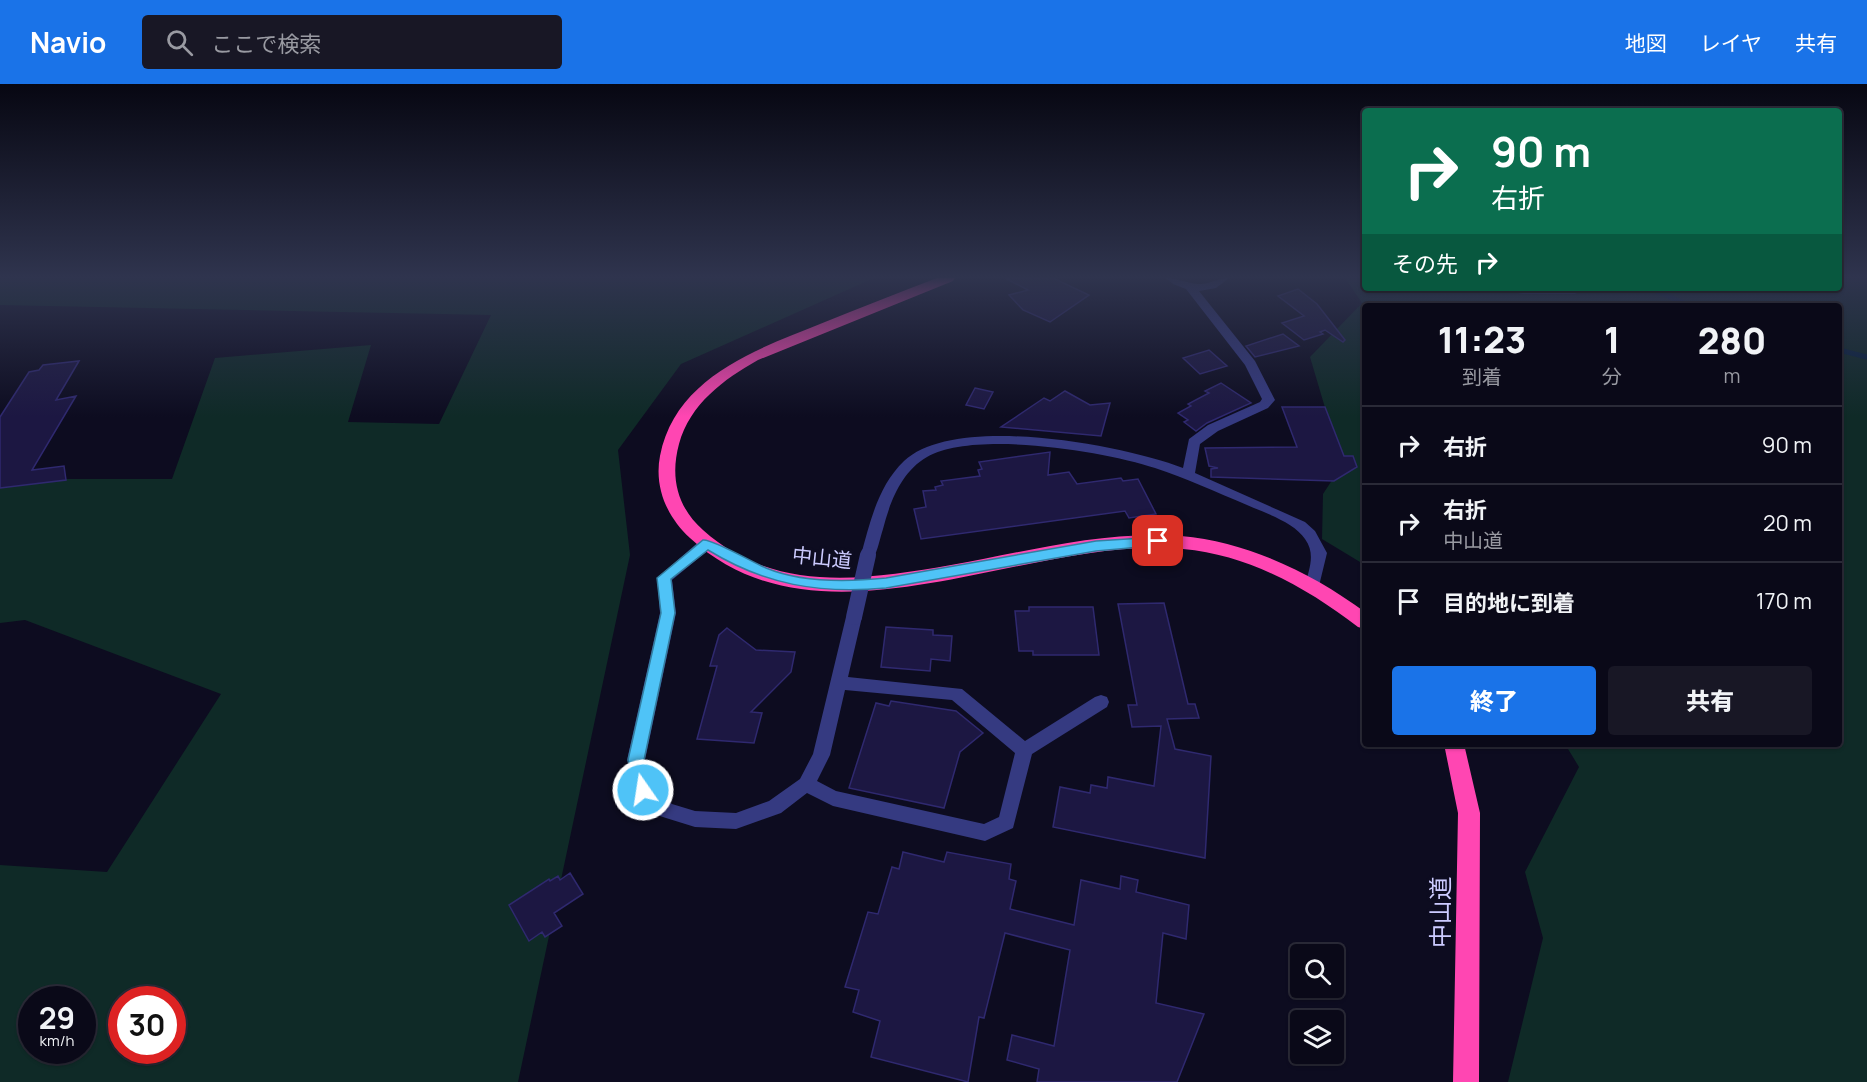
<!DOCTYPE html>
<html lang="ja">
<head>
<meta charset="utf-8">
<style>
  :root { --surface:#0a0918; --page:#181725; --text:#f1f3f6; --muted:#999aa2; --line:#2a2a37; --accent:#1a73e8 }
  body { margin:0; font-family:Manrope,"Noto Sans JP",sans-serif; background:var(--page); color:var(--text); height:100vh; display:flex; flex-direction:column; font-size:22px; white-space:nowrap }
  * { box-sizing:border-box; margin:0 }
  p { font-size:20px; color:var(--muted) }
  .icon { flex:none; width:33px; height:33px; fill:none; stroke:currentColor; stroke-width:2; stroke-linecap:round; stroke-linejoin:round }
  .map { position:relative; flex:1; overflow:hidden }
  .panel { position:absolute; left:1362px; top:219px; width:480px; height:444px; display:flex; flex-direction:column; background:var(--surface); border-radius:6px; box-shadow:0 2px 4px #0004,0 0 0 2px var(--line) }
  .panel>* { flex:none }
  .banner { position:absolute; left:1362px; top:24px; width:480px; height:183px; border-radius:6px; box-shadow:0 2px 4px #0004,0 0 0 2px var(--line); background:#0b6e4f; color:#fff; overflow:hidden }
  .controls { position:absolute; left:1290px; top:860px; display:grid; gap:12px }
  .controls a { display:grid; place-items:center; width:54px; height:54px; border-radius:6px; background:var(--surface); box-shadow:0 2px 4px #0004,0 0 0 2px var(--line); font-size:30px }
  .speed { position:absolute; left:18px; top:902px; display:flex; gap:12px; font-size:30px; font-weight:700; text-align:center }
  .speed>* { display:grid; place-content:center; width:78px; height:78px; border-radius:50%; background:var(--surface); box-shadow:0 2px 4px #0004,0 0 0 2px var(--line); line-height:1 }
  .speed small { font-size:15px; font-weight:400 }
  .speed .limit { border:9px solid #d22; background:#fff; color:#111 }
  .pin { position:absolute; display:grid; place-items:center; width:51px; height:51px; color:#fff; margin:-26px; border-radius:12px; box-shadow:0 3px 9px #0006 }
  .me { position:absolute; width:66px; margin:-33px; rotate:347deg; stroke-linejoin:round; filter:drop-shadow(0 0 4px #0008) }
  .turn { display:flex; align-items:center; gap:21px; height:126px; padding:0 30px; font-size:27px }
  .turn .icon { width:78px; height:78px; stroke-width:2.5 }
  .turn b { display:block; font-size:42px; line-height:51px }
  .then { display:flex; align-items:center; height:57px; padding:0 30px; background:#0003; gap:12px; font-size:22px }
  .eta { display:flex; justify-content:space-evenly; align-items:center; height:102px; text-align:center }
  .eta b { font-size:36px; font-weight:800; line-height:42px }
  .action { display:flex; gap:12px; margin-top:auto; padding:12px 30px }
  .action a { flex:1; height:69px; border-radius:6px; background:var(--accent); color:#fff; font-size:24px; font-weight:800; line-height:69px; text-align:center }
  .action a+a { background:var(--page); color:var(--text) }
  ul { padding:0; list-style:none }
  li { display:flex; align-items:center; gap:18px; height:78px; padding:0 30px; border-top:2px solid var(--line) }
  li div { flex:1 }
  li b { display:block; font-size:22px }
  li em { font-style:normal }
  header { display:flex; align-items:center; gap:36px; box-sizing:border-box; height:84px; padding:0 30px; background:var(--accent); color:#fff }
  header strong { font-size:28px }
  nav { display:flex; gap:33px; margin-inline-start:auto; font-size:21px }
  .search { width:420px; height:54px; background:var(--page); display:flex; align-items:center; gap:15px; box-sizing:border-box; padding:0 21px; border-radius:6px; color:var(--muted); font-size:22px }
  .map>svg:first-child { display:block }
  .green { fill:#0f2a27; fill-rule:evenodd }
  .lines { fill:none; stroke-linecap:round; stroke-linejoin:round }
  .stream { stroke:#07213e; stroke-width:5 }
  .building { fill:#1c1742; stroke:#2f296f; stroke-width:1.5 }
  .street { fill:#353a81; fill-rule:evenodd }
  .highway { fill:#ff46b2; fill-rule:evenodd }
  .street-bridge { stroke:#353a81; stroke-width:16 }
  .route { fill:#4fc3f7; stroke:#337fa1; stroke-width:1.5 }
  .labels { text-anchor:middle; stroke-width:6; stroke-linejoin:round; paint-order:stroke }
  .street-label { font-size:20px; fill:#cccbff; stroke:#0d0c20 }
  .near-street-label { font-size:24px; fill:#cccbff; stroke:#0d0c20 }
</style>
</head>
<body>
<header>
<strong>Navio</strong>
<div class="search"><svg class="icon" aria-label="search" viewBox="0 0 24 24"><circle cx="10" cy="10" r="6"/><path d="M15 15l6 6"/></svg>ここで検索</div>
<nav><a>地図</a><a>レイヤ</a><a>共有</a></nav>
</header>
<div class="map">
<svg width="1867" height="998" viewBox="0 0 1867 998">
  <rect width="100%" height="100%" fill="#0d0c20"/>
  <path class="green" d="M0,194H874L681,280L618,366L630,471L518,998H0V781L107,788L221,610L25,536L0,539V395H172L215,274L371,261L348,338L439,340L491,231L0,221ZM32,915H82V966H32ZM122,915H172V966H122Z
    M1345,194H1365V204H1839V194H1867V998H1508L1543,854L1525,788L1579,683L1565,660H1839V222H1365V481L1322,455L1323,410L1342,381L1310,273L1362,219Z"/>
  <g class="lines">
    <path class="stream" d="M1649,204L1691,222
      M1839,266L1867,273"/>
  </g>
  <path class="building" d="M1005,194H1053L1089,211L1050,238L1023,226L1009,211L1028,206Z
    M1298,205L1317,220L1345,256L1343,258L1325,246L1320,248L1323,250L1304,256L1282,239L1304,232L1278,212Z
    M1283,250L1299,262L1255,273L1246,262Z
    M1209,266L1227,282L1200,290L1183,274Z
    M79,277L56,316L76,312L32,386L64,382L66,396L0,404V333L29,288L39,286L43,281Z
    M1221,299L1251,319L1207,339L1196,347L1184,338L1188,336L1178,329L1191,322L1188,320L1209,309L1205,307Z
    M975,304L993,308L984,325L966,321Z
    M1065,307L1090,321L1110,319L1101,352L1001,343L1044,314L1050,317Z
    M1282,323H1325L1344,372H1353L1357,383L1334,397L1211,393V385L1218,384L1209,382L1205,364L1297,363Z
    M1050,368L1048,391L1069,388L1077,400L1121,394L1123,397L1138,395L1156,430L1129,434L1125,427L921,455L914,425L926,423L923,407L936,406L935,403L943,401L941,397L980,392L978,386L982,385L979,378Z
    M1164,519L1188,620H1195L1199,634L1167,635L1175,665L1211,672L1205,774L1053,743L1060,703L1090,709L1091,701L1107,704L1108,693L1154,702L1161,642L1132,643L1128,621H1137L1118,520Z
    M1029,523H1093L1099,571H1033V567H1019L1015,527H1029Z
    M886,543L933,546V551L952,552L950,577L931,575L930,587L881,583Z
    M727,544L756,566L795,568L791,588L751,628L762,629L754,659L697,655L717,582H710L719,551Z
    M891,617L956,627L983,649L960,668L944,724L849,704L876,619L889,622Z
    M903,768L944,778L947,768L1011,780L1009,795L1016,797L1010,825L1074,841L1081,796L1120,805L1121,792L1138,796L1136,808L1189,821L1186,855L1163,849L1156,919L1204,930L1177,998H1037L1039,985L1007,976L1012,951L1054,962L1070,866L1005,849L984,934L979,933L968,998L871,973L880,937L853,928L859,906L845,903L868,828L878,830L892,783L899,785Z
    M570,789L583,810L554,829L562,842L545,853L542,848L529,857L509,821L549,795L550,797L558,792L560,796Z"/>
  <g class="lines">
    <path class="street" d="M1166,194C1178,194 1188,200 1200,200C1211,200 1218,194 1229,194L1216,204L1199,207L1255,277L1275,316L1268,324L1218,347L1200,360L1195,389L1305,438L1315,447L1327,469L1318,506H1308L1305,502C1309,485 1316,470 1305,455C1294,438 1265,429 1247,421C1216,408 1186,394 1155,384C1103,367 974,346 927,373C901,388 890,418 883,445C880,454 878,466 873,475H863L861,471C870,438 878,402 904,377C956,329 1122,361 1183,384L1189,355L1208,341L1260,318L1262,315L1245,281L1186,205L1173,200Z
      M1500,204H1576L1581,207L1575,210H1523L1502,206Z
      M707,454L714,459L712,463L672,496L676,529L645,676L651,702L672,720L695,727L736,729L769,717L800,695L813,670L846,533L849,529H859L862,533L848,593L962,605L1025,657L1095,613L1101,611L1107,613L1109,618L1107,623L1032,670L1013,744L985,757L833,722L807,709L781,729L736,745L695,743L666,734L660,732L637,712L627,676L660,529L657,494L702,455ZM845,606L952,616L1015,669L999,733L984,740L836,707L817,697L830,671Z"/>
    <path class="highway" d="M937,194H955L953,197L758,276C724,295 690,320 679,360C670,393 677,423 703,446C774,510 865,496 951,481C1026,468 1104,446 1181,452C1248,458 1312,489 1365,528V545L1358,543C1307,504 1249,471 1183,465C1028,450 822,576 690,454C667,433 654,403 660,372C675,294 755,266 820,240C859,224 898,209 937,194Z
      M1444,660H1464L1480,729L1479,998H1453L1458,729Z"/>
    <path class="street-bridge" d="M854,533L868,471"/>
  </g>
  <linearGradient id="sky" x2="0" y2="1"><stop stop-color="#070712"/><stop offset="0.58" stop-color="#2f344e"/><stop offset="1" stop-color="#2f344e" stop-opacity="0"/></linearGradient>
  <rect width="1867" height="333" fill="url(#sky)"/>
  <path class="route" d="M1158,453L1165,457L1163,461L1096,467L886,504C819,510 765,501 708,466L671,495L675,529L644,676L651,706L648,711L643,713L637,711L628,676L661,529L657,494L703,456C711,454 754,479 766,484C802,499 848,498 886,494L1096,457Z"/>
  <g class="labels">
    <g class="street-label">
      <text transform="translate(822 474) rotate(6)" y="7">中山道</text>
    </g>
    <g class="near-street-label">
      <text transform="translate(1441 828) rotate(-90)" y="8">中山道</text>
    </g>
  </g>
</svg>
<div class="controls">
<a><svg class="icon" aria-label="search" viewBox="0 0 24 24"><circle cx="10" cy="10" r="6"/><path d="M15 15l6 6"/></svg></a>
<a><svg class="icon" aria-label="layers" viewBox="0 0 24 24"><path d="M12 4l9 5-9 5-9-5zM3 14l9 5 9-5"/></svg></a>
</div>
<div class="speed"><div>29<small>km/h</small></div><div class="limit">30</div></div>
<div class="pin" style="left:1158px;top:457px;background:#d93025"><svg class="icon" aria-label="arrive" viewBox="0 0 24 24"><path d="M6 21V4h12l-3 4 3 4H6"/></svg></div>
<svg class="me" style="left:643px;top:706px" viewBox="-20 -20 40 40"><circle r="17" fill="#4fc3f7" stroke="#fff" stroke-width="3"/><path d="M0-11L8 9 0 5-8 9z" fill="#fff"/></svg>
<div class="banner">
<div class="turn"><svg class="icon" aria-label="right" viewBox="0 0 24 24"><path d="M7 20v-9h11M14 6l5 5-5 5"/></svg><div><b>90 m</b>右折</div></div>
<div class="then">その先<svg class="icon" aria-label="right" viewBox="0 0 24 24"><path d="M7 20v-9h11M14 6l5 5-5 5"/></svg></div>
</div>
<section class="panel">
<div class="eta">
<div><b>11:23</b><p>到着</p></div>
<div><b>1</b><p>分</p></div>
<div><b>280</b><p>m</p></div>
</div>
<ul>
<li><svg class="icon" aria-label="right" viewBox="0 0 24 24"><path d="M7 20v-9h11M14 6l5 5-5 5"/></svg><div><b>右折</b></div><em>90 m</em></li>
<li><svg class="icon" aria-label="right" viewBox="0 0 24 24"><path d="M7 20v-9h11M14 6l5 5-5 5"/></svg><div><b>右折</b><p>中山道</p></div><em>20 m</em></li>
<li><svg class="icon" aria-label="arrive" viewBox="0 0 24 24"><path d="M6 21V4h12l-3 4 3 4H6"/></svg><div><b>目的地に到着</b></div><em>170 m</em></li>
</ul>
<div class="action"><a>終了</a><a>共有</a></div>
</section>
</div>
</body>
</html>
